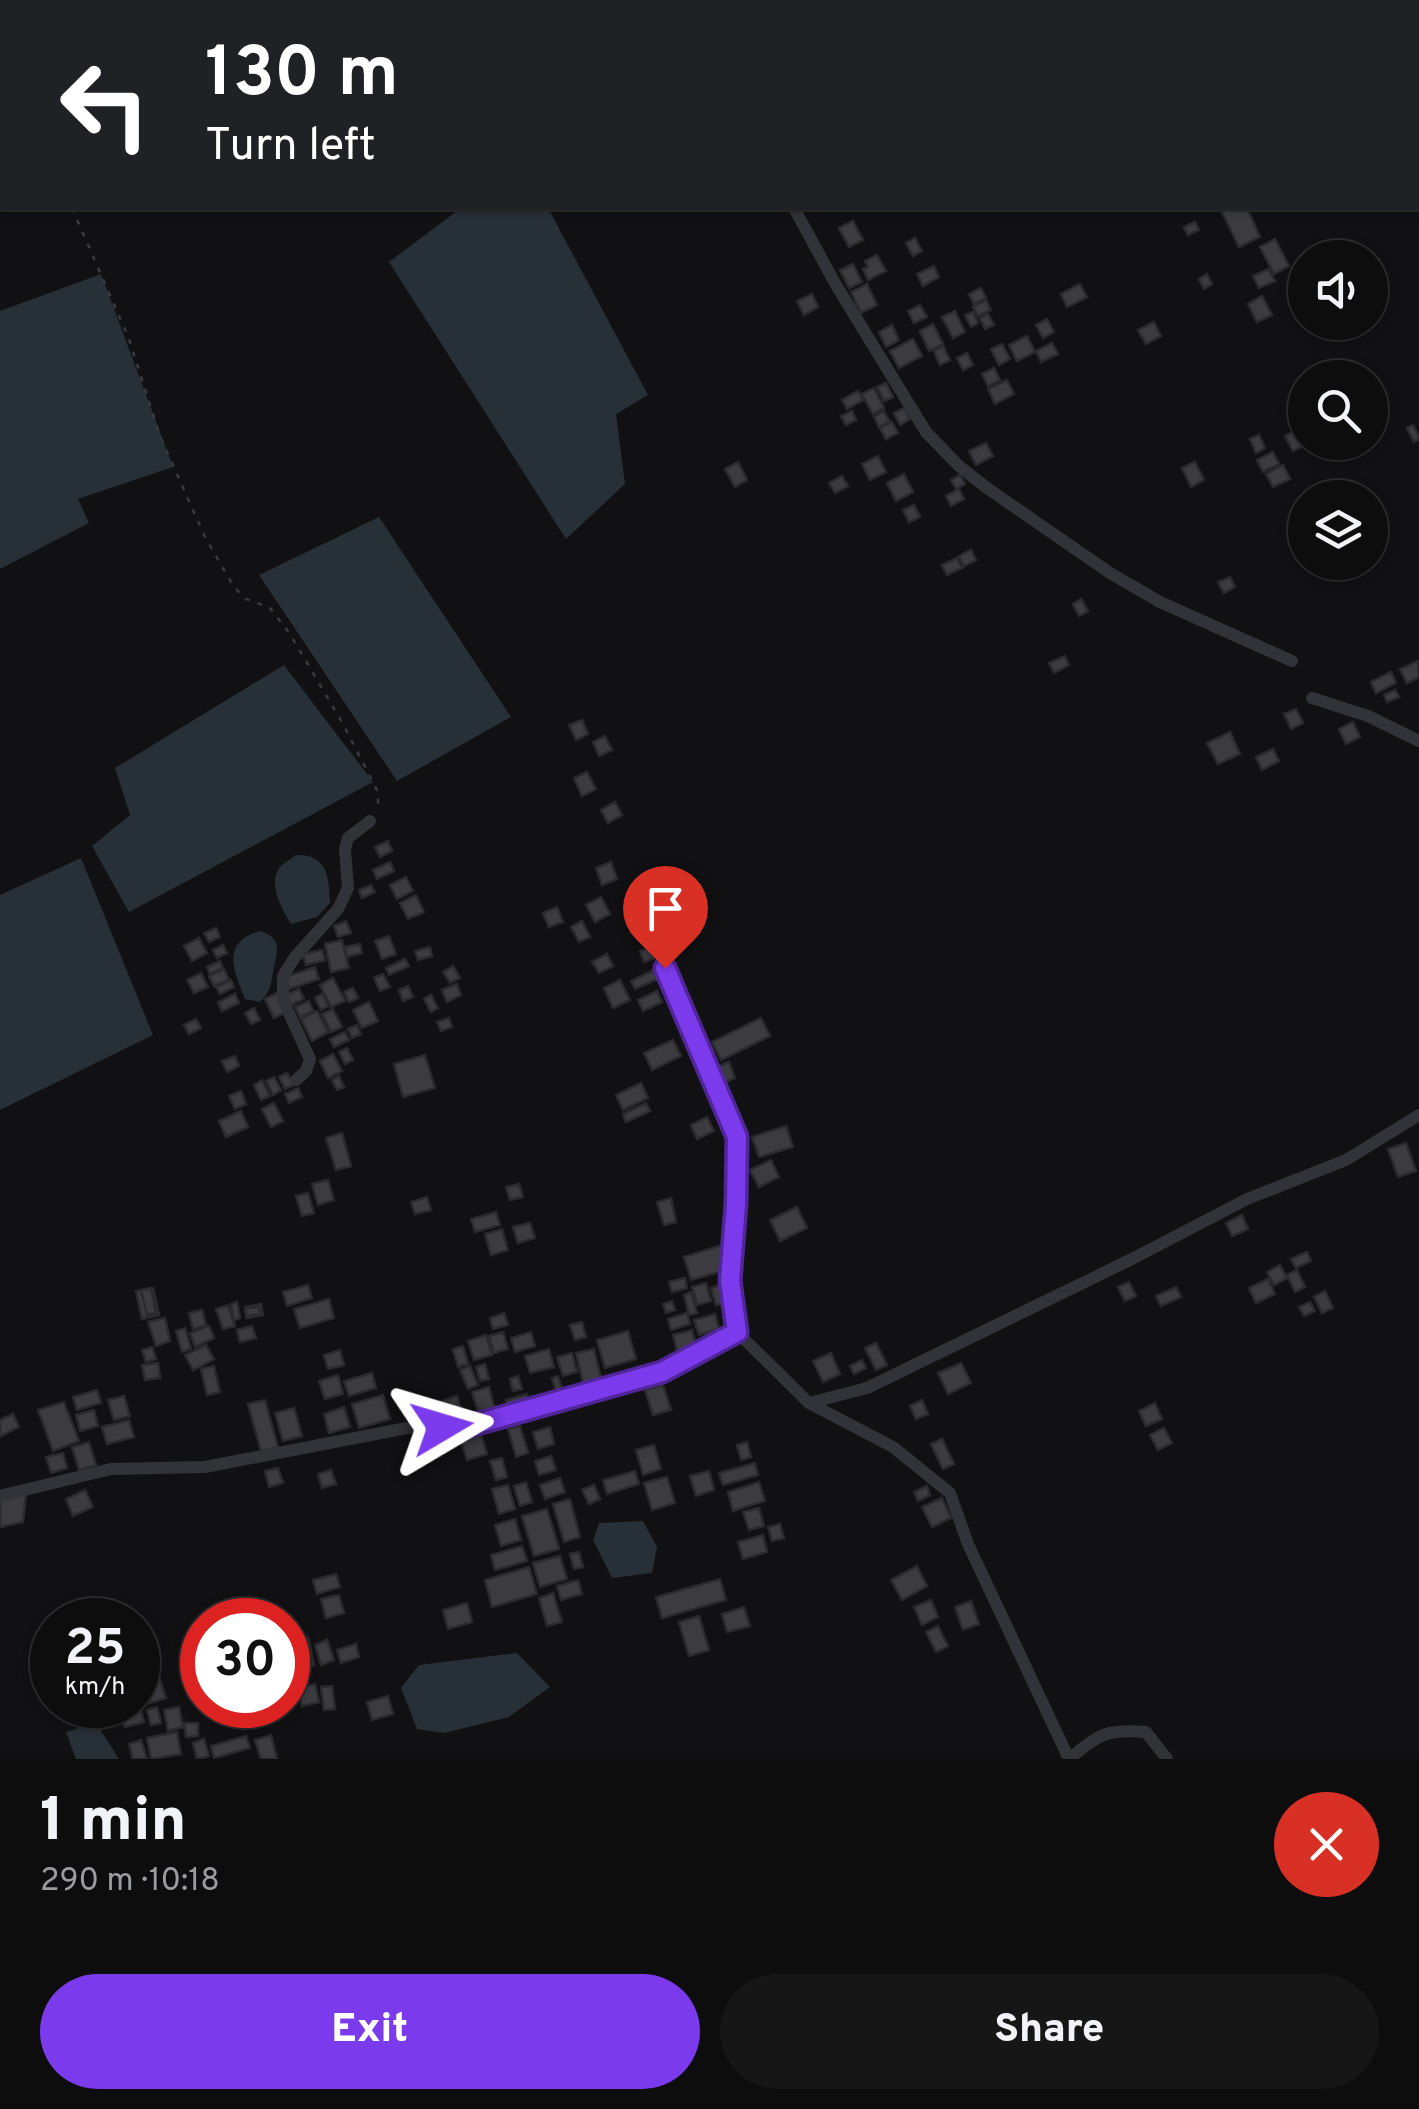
<!DOCTYPE html>
<html lang="en">
<head>
<meta charset="utf-8">
<style>
  :root { --surface:#0d0d0e; --page:#161617; --text:#f1f3f6; --muted:#9a9c9e; --line:#2d2d2e; --accent:#7c3aed }
  body { margin:0; font-family:Overpass,sans-serif; background:var(--page); color:var(--text); height:100vh; display:flex; flex-direction:column; font-size:38px; white-space:nowrap }
  * { box-sizing:border-box; margin:0 }
  p { font-size:32px; color:var(--muted) }
  .icon { flex:none; width:55px; height:55px; fill:none; stroke:currentColor; stroke-width:2; stroke-linecap:round; stroke-linejoin:round }
  .map { position:relative; height:1759px; overflow:hidden }
  .details { display:flex; flex-direction:column; background:var(--surface); flex:1 }
  .details>* { flex:none }
  .top-card { position:absolute; left:0px; top:0px; width:1420px; height:210px; box-shadow:0 2px 8px #0004,0 0 0 2px var(--line); background:#202124; color:#fff; overflow:hidden }
  .controls { position:absolute; left:1288px; top:240px; display:grid; gap:20px }
  .controls a { display:grid; place-items:center; width:100px; height:100px; border-radius:50%; background:var(--surface); box-shadow:0 2px 8px #0004,0 0 0 2px var(--line); font-size:50px }
  .speed { position:absolute; left:30px; top:1598px; display:flex; gap:20px; font-size:50px; font-weight:700; text-align:center }
  .speed>* { display:grid; place-content:center; width:130px; height:130px; border-radius:50%; background:var(--surface); box-shadow:0 2px 8px #0004,0 0 0 2px var(--line); line-height:1 }
  .speed small { font-size:25px; font-weight:400 }
  .speed .limit { border:15px solid #d22; background:#fff; color:#111 }
  .pin { position:absolute; display:grid; place-items:center; width:85px; height:85px; color:#fff; margin:-102px -42px; border-radius:50% 50% 50% 0; rotate:-45deg; box-shadow:0 0 10px #0007 }
  .pin .icon { rotate:45deg }
  .me { position:absolute; width:110px; margin:-55px; rotate:83deg; stroke-linejoin:round; filter:drop-shadow(0 0 8px #0008) }
  .turn { display:flex; align-items:center; gap:35px; height:210px; padding:0 40px; font-size:45px }
  .turn .icon { width:130px; height:130px; stroke-width:2.5 }
  .turn b { display:block; font-size:70px; line-height:85px }
  .round { display:grid; place-items:center; flex:none; width:105px; height:105px; border-radius:52px; background:var(--page) }
  .summary { display:flex; align-items:center; justify-content:space-between; height:170px; padding:0 40px }
  h1 { font-size:60px; font-weight:800; line-height:75px }
  .cta { display:flex; gap:20px; margin-top:auto; padding:20px 40px }
  .cta a { flex:1; height:115px; border-radius:60px; background:var(--accent); color:#fff; font-size:40px; font-weight:800; line-height:115px; text-align:center }
  .cta a+a { background:var(--page); color:var(--text) }
  .map>svg:first-child { display:block }
  .water { fill:#272f37 }
  .building { fill:#3b3b40; stroke:#2b2b2f; stroke-width:2.5 }
  .lines { fill:none; stroke-linecap:round; stroke-linejoin:round }
  .path { stroke:#383a3f; stroke-width:2.5; stroke-dasharray:5 8; stroke-linecap:butt }
  .street { stroke:#323338; stroke-width:12 }
  .route-casing { stroke:#51269a; stroke-width:25 }
  .route { stroke:#7c3aed; stroke-width:18 }
</style>
</head>
<body>
<div class="map">
<svg width="1419" height="1759" viewBox="0 0 1419 1759">
  <rect width="100%" height="100%" fill="#111113"/>
  <path class="water" d="M139,0H399L395,2H140Z
    M461,208H548L648,395L616,414L625,484L566,539L389,262Z
    M101,274L173,467L78,499L89,523L0,569V311Z
    M379,517L511,717L397,781L259,575Z
    M284,665L373,782L129,912L92,846L130,815L115,768Z
    M296,855C328,854 329,878 330,903L317,917L291,924C282,909 266,882 281,866C286,861 291,859 296,855Z
    M81,858L153,1035L0,1110V895Z
    M260,931C285,939 276,953 273,972C271,985 270,992 260,1002L245,999C233,969 221,942 260,931Z
    M643,1521L657,1547L652,1573L612,1578L593,1540L599,1523Z
    M517,1653L550,1687L509,1717L444,1733L417,1729L401,1688L419,1665Z
    M96,1723L119,1759H76L66,1732Z"/>
  <path class="building" d="M1220,208H1247L1260,237L1239,247Z
    M853,221L863,240L849,247L839,228Z
    M1195,222L1199,230L1188,235L1184,227Z
    M915,238L922,251L913,256L906,243Z
    M1275,239L1289,266L1274,274L1260,247Z
    M877,255L886,271L868,280L863,269L868,267L865,261Z
    M853,264L862,282L849,288L840,270Z
    M934,266L939,277L923,286L917,274Z
    M1268,269L1275,281L1259,288L1253,276Z
    M1207,274L1212,284L1204,289L1199,279Z
    M867,284L877,305L861,313L851,292Z
    M1080,284L1087,297L1067,307L1061,294Z
    M981,288L986,298L974,304L969,294Z
    M812,294L818,307L804,315L797,301Z
    M1262,296L1272,315L1257,322L1248,304Z
    M986,300L991,310L978,316L973,307Z
    M920,305L927,317L914,323L908,311Z
    M955,311L965,332L953,338L942,317Z
    M973,312L978,323L971,327L965,315Z
    M988,314L994,325L985,329L980,318Z
    M1047,319L1054,332L1043,338L1036,325Z
    M1154,322L1161,336L1146,344L1138,330Z
    M933,324L943,344L929,351L920,331Z
    M892,325L899,340L886,347L879,332Z
    M1027,336L1035,352L1017,361L1009,345Z
    M913,339L922,356L899,368L890,351Z
    M1052,343L1058,354L1041,362L1036,351Z
    M1002,344L1010,359L999,365L991,349Z
    M943,346L950,360L940,365L934,351Z
    M967,353L973,365L963,370L957,358Z
    M1338,362L1346,378H1322L1320,372Z
    M994,368L1000,380L988,386L982,374Z
    M1007,380L1014,394L995,404L988,389Z
    M886,383L893,397L884,401L877,387Z
    M874,388L884,408L873,414L862,394Z
    M858,391L863,400L847,409L842,400Z
    M904,408L910,419L900,425L894,413Z
    M852,411L856,420L846,425L841,416Z
    M884,411L889,421L879,427L874,417Z
    M892,422L898,433L886,439L880,428Z
    M1413,425L1419,437V439L1414,442L1407,428Z
    M1299,429L1307,444L1293,451L1285,436Z
    M1259,435L1265,448L1256,453L1250,439Z
    M986,443L993,456L976,465L969,451Z
    M1273,452L1279,464L1263,472L1257,460Z
    M878,456L886,472L870,480L862,464Z
    M738,462L747,480L735,487L725,469Z
    M1195,462L1204,480L1191,487L1182,468Z
    M1283,465L1290,479L1273,487L1266,474Z
    M904,474L913,492L896,501L887,483Z
    M960,475L965,484L956,489L951,480Z
    M842,476L848,486L835,493L829,483Z
    M959,489L964,499L951,506L946,496Z
    M914,505L920,517L909,522L903,510Z
    M971,550L976,560L964,566L959,556Z
    M957,558L962,568L947,575L942,565Z
    M1230,577L1235,587L1224,593L1218,582Z
    M1081,599L1088,611L1079,616L1073,604Z
    M1065,656L1069,665L1054,673L1049,663Z
    M1418,661L1419,677L1407,683L1400,669Z
    M1391,672L1396,683L1376,693L1371,682Z
    M1395,690L1399,697L1387,702L1384,695Z
    M1296,709L1303,723L1291,729L1284,714Z
    M582,720L588,734L576,740L569,725Z
    M1353,722L1360,737L1346,744L1339,729Z
    M1230,732L1240,754L1218,764L1207,743Z
    M605,736L612,750L599,756L593,742Z
    M1273,749L1279,761L1262,770L1256,757Z
    M587,772L596,789L582,796L574,778Z
    M615,802L622,815L608,823L601,810Z
    M388,841L392,851L380,857L375,847Z
    M390,862L394,871L377,879L373,870Z
    M611,862L617,879L602,885L596,868Z
    M406,877L413,891L397,899L390,885Z
    M371,885L375,892L362,898L359,890Z
    M416,895L424,912L408,919L400,903Z
    M601,897L610,914L595,922L586,905Z
    M557,907L563,922L549,927L543,913Z
    M346,921L351,933L338,937L334,926Z
    M582,921L590,937L579,942L571,927Z
    M216,928L220,937L209,942L204,933Z
    M389,936L396,954L382,959L375,941Z
    M199,938L207,953L192,961L184,946Z
    M342,940L349,968L331,972L325,944Z
    M360,944L362,953L347,957L345,947Z
    M223,945L227,953L217,958L213,950Z
    M430,947L432,956L418,960L415,951Z
    M651,947L655,958L644,962L640,951Z
    M322,950L325,960L306,965L303,954Z
    M607,954L613,966L599,973L592,962Z
    M405,959L409,966L389,975L386,968Z
    M220,961L223,968L210,974L207,967Z
    M453,966L460,978L450,983L443,972Z
    M315,967L319,979L289,989L285,977Z
    M224,969L229,980L214,986L209,976Z
    M656,969L660,978L635,989L631,981Z
    M201,973L208,987L194,993L187,980Z
    M383,974L390,987L380,991L374,978Z
    M333,978L345,1001L331,1007L320,985Z
    M231,980L234,987L220,994L216,987Z
    M620,980L630,1000L613,1008L604,988Z
    M457,984L461,995L447,1002L442,990Z
    M408,986L413,997L403,1001L399,990Z
    M353,988L358,998L349,1002L344,992Z
    M299,989L304,999L291,1005L286,995Z
    M657,991L662,1002L643,1011L638,1000Z
    M277,993L286,1012L274,1018L265,999Z
    M235,994L239,1003L222,1011L218,1002Z
    M322,994L328,1006L321,1010L315,998Z
    M431,995L438,1008L431,1012L424,999Z
    M309,1001L313,1011L300,1017L295,1007Z
    M369,1002L378,1021L362,1028L353,1010Z
    M254,1008L260,1020L251,1024L245,1013Z
    M333,1009L342,1027L331,1032L322,1014Z
    M317,1011L328,1032L312,1041L301,1019Z
    M449,1018L452,1027L441,1031L437,1022Z
    M761,1018L770,1036L721,1060L712,1042Z
    M196,1019L201,1028L189,1034L184,1025Z
    M357,1025L361,1034L352,1038L348,1029Z
    M345,1032L349,1040L334,1047L330,1039Z
    M673,1040L681,1056L652,1070L644,1053Z
    M347,1048L353,1060L345,1064L339,1052Z
    M333,1054L342,1071L328,1078L320,1061Z
    M425,1055L435,1088L403,1097L394,1064Z
    M235,1056L239,1066L227,1072L222,1061Z
    M729,1062L735,1078L716,1086L710,1070Z
    M287,1073L294,1085L285,1089L279,1077Z
    M339,1076L344,1087L337,1090L332,1080Z
    M274,1077L281,1090L273,1095L266,1081Z
    M262,1080L270,1096L261,1100L254,1085Z
    M641,1083L648,1098L623,1110L616,1095Z
    M298,1088L302,1097L289,1103L285,1094Z
    M241,1091L246,1104L235,1109L229,1096Z
    M274,1103L283,1121L271,1127L262,1109Z
    M646,1103L650,1111L626,1122L623,1114Z
    M241,1111L248,1127L226,1137L219,1121Z
    M707,1117L714,1131L697,1139L691,1125Z
    M786,1126L793,1147L759,1157L752,1137Z
    M342,1133L351,1166L336,1170L326,1138Z
    M1406,1143L1416,1171L1398,1177L1388,1149Z
    M771,1160L779,1177L759,1187L750,1170Z
    M328,1180L334,1200L318,1205L312,1184Z
    M519,1184L523,1197L510,1200L506,1187Z
    M308,1193L314,1213L302,1216L296,1196Z
    M427,1197L431,1210L415,1214L411,1202Z
    M671,1198L676,1222L664,1225L657,1202Z
    M797,1207L807,1228L780,1241L770,1220Z
    M496,1212L500,1225L475,1232L471,1219Z
    M1242,1215L1248,1229L1232,1236L1226,1223Z
    M530,1223L535,1238L518,1243L513,1227Z
    M502,1229L508,1250L491,1255L485,1234Z
    M722,1245L729,1269L691,1280L684,1257Z
    M1307,1252L1311,1261L1296,1268L1291,1259Z
    M1280,1265L1287,1278L1274,1285L1267,1272Z
    M1297,1270L1305,1287L1295,1292L1287,1275Z
    M685,1278L687,1288L672,1292L669,1282Z
    M1268,1279L1275,1294L1256,1303L1249,1288Z
    M1129,1282L1136,1296L1125,1301L1118,1287Z
    M706,1283L711,1301L697,1305L692,1287Z
    M726,1283L732,1301L716,1305L711,1288Z
    M308,1285L312,1298L287,1306L283,1292Z
    M1176,1287L1181,1297L1161,1306L1156,1296Z
    M151,1288L156,1313L147,1315L141,1290Z
    M153,1288L159,1315L142,1319L136,1291Z
    M1325,1291L1333,1308L1322,1313L1314,1297Z
    M691,1292L697,1313L689,1315L684,1295Z
    M329,1299L334,1318L300,1328L294,1309Z
    M672,1301L675,1310L666,1313L663,1304Z
    M237,1302L240,1318L234,1320L231,1304Z
    M1310,1302L1315,1311L1304,1316L1299,1307Z
    M261,1304L263,1315L247,1318L245,1307Z
    M228,1305L235,1326L223,1329L216,1309Z
    M258,1307L262,1314L246,1316L245,1308Z
    M202,1310L206,1325L193,1329L189,1313Z
    M504,1313L508,1325L493,1329L490,1318Z
    M687,1313L690,1324L671,1330L668,1319Z
    M715,1314L719,1329L699,1335L694,1320Z
    M165,1318L170,1341L156,1346L148,1322Z
    M582,1322L586,1337L575,1340L570,1325Z
    M209,1326L214,1338L195,1347L190,1333Z
    M252,1326L256,1338L240,1342L237,1330Z
    M185,1328L191,1349L182,1352L176,1331Z
    M692,1330L697,1349L678,1354L673,1335Z
    M628,1331L636,1359L605,1368L597,1340Z
    M503,1332L508,1349L494,1353L489,1336Z
    M531,1332L535,1346L515,1352L511,1338Z
    M486,1335L492,1355L474,1360L468,1341Z
    M876,1343L887,1365L876,1370L865,1348Z
    M206,1345L214,1359L193,1370L185,1355Z
    M463,1346L468,1364L458,1367L453,1349Z
    M152,1347L156,1359L146,1362L142,1350Z
    M549,1349L554,1367L530,1373L525,1356Z
    M594,1349L602,1383L584,1387L576,1353Z
    M340,1350L344,1365L328,1369L324,1355Z
    M572,1353L577,1372L563,1376L557,1357Z
    M831,1353L840,1374L823,1382L813,1361Z
    M862,1360L866,1368L854,1374L850,1366Z
    M158,1363L160,1378L145,1380L142,1365Z
    M961,1363L971,1383L948,1394L938,1373Z
    M485,1364L489,1379L480,1381L476,1367Z
    M214,1366L220,1392L207,1395L201,1369Z
    M470,1366L478,1385L468,1389L460,1370Z
    M372,1373L376,1388L349,1396L344,1381Z
    M338,1375L343,1394L325,1399L319,1381Z
    M518,1376L522,1389L513,1391L510,1379Z
    M558,1376L563,1393L557,1395L552,1378Z
    M663,1385L671,1410L653,1415L645,1390Z
    M489,1387L495,1410L479,1415L472,1392Z
    M97,1390L101,1403L77,1410L73,1397Z
    M527,1394L529,1402L508,1408L506,1400Z
    M383,1395L390,1419L359,1428L352,1404Z
    M124,1396L130,1416L114,1420L108,1400Z
    M457,1396L463,1415L447,1420L441,1401Z
    M265,1400L278,1447L261,1451L248,1404Z
    M922,1400L928,1414L916,1419L910,1406Z
    M64,1402L79,1441L53,1451L38,1410Z
    M1155,1403L1162,1419L1146,1426L1139,1411Z
    M344,1407L350,1427L329,1433L324,1414Z
    M294,1408L302,1436L283,1441L275,1413Z
    M94,1410L98,1426L80,1431L76,1415Z
    M13,1414L19,1427L0,1436V1420Z
    M129,1420L134,1437L107,1444L102,1427Z
    M520,1426L528,1453L516,1457L508,1429Z
    M550,1427L554,1444L538,1449L533,1432Z
    M1164,1428L1172,1443L1158,1450L1150,1435Z
    M481,1435L487,1454L467,1460L461,1441Z
    M942,1439L954,1464L943,1469L931,1444Z
    M89,1442L96,1465L79,1470L72,1447Z
    M747,1442L751,1457L741,1460L737,1445Z
    M654,1445L661,1469L643,1475L636,1450Z
    M63,1453L67,1468L51,1473L46,1457Z
    M551,1456L556,1470L539,1475L535,1461Z
    M502,1458L507,1477L496,1480L490,1461Z
    M755,1463L758,1475L723,1485L719,1473Z
    M278,1468L283,1483L269,1487L265,1471Z
    M331,1470L336,1484L322,1488L318,1474Z
    M635,1471L639,1484L607,1494L603,1480Z
    M709,1471L714,1490L696,1496L690,1476Z
    M667,1477L675,1503L652,1510L644,1483Z
    M560,1478L565,1492L545,1499L540,1485Z
    M526,1482L532,1502L520,1506L514,1486Z
    M759,1482L765,1501L733,1511L728,1492Z
    M508,1485L515,1509L499,1514L492,1489Z
    M594,1485L600,1499L589,1504L582,1490Z
    M927,1486L930,1495L918,1501L914,1492Z
    M85,1490L93,1507L73,1516L66,1499Z
    M26,1494L23,1522L0,1527V1500Z
    M942,1498L951,1518L932,1527L922,1507Z
    M570,1499L580,1537L564,1542L553,1504Z
    M759,1508L764,1526L749,1530L743,1512Z
    M547,1509L559,1549L534,1556L522,1516Z
    M515,1519L521,1540L501,1546L495,1525Z
    M780,1524L784,1538L772,1541L768,1527Z
    M763,1535L767,1552L743,1559L738,1542Z
    M522,1546L527,1561L495,1570L491,1555Z
    M579,1552L583,1567L574,1569L570,1554Z
    M560,1556L567,1579L540,1587L533,1563Z
    M917,1566L927,1586L902,1600L891,1580Z
    M529,1567L537,1594L492,1607L485,1580Z
    M336,1574L340,1587L317,1594L313,1580Z
    M720,1579L726,1600L662,1618L656,1597Z
    M578,1580L582,1594L561,1600L557,1586Z
    M553,1593L562,1622L547,1626L539,1598Z
    M339,1595L344,1613L326,1618L321,1599Z
    M931,1600L938,1617L922,1625L914,1607Z
    M971,1601L979,1624L963,1630L955,1607Z
    M467,1603L472,1622L448,1629L443,1610Z
    M744,1607L750,1626L727,1632L722,1614Z
    M699,1616L709,1650L689,1656L679,1622Z
    M938,1626L948,1646L936,1652L926,1632Z
    M308,1637L314,1665L302,1668L296,1639Z
    M327,1640L334,1660L321,1665L315,1645Z
    M356,1644L359,1657L341,1663L337,1650Z
    M160,1680L166,1698L150,1703L145,1684Z
    M315,1684L319,1702L302,1706L298,1688Z
    M332,1686L335,1709L324,1710L321,1687Z
    M202,1690V1705H214L215,1707L202,1711L197,1692Z
    M388,1696L393,1714L372,1720L367,1702Z
    M138,1697L144,1722L125,1727L118,1705H138Z
    M98,1705L100,1712L89,1715L86,1706Z
    M248,1705H276L280,1719L247,1728L241,1707Z
    M157,1707L161,1723L151,1725L147,1710Z
    M179,1707L183,1727L168,1731L164,1710Z
    M184,1723H198V1736L186,1737Z
    M177,1732L181,1754L151,1759L147,1738Z
    M271,1735L277,1759H261L255,1740Z
    M246,1736L250,1748L214,1758L211,1746Z
    M204,1739L209,1756L197,1759L193,1743Z
    M141,1740L147,1759H133L129,1744Z"/>
  <g class="lines">
    <path class="path" d="M72,208L129,339L160,436L205,537L234,587L246,599L270,608L290,634L343,724L378,792V807"/>
    <path class="street" d="M699,0L701,2
      M794,208L836,285L926,432L959,466L987,488L1110,573L1160,602L1292,661
      M1312,698L1368,716L1419,741
      M657,946L737,1137L736,1204L730,1281L737,1332
      M296,1080L306,1071L310,1059L283,1000V976L295,957L338,909L348,888L345,849L348,838L370,821
      M809,1403L867,1388L1132,1259L1247,1199L1346,1160L1419,1115
      M0,1496L111,1469L205,1467L417,1426L466,1427L662,1372L737,1332L809,1403L893,1447L950,1493L968,1544L1069,1759
      M1069,1759C1100,1734 1105,1729 1146,1732L1167,1759"/>
  </g>
  <g class="lines">
    <defs>
      <path id="route" d="M442,1427H466L662,1372L737,1332L730,1281L736,1204L737,1137L665,968"/>
    </defs>
    <use href="#route" class="route-casing"/>
    <use href="#route" class="route"/>
  </g>
</svg>
<div class="controls">
<a><svg class="icon" aria-label="sound" viewBox="0 0 24 24"><path d="M4 9h4l5-4v14l-5-4H4zM17 9q2 3 0 6"/></svg></a>
<a><svg class="icon" aria-label="search" viewBox="0 0 24 24"><circle cx="10" cy="10" r="6"/><path d="M15 15l6 6"/></svg></a>
<a><svg class="icon" aria-label="layers" viewBox="0 0 24 24"><path d="M12 4l9 5-9 5-9-5zM3 14l9 5 9-5"/></svg></a>
</div>
<div class="speed"><div>25<small>km/h</small></div><div class="limit">30</div></div>
<div class="pin" style="left:665px;top:968px;background:#d93025"><svg class="icon" aria-label="arrive" viewBox="0 0 24 24"><path d="M6 21V4h12l-3 4 3 4H6"/></svg></div>
<svg class="me" style="left:442px;top:1427px" viewBox="-20 -20 40 40"><path d="M0-17L14 15 0 8-14 15z" fill="#7c3aed" stroke="#fff" stroke-width="4"/></svg>
<div class="top-card">
<div class="turn"><svg class="icon" aria-label="left" viewBox="0 0 24 24"><path d="M17 20v-9H6M10 6l-5 5 5 5"/></svg><div><b>130 m</b>Turn left</div></div>
</div>
</div>
<section class="details">
<div class="summary"><div><h1>1 min</h1><p>290 m · 10:18</p></div><a class="round" style="background:#d93025;color:#fff"><svg class="icon" aria-label="close" viewBox="0 0 24 24"><path d="M6 6l12 12M18 6L6 18"/></svg></a></div>
<div class="cta"><a>Exit</a><a>Share</a></div>
</section>
</body>
</html>
